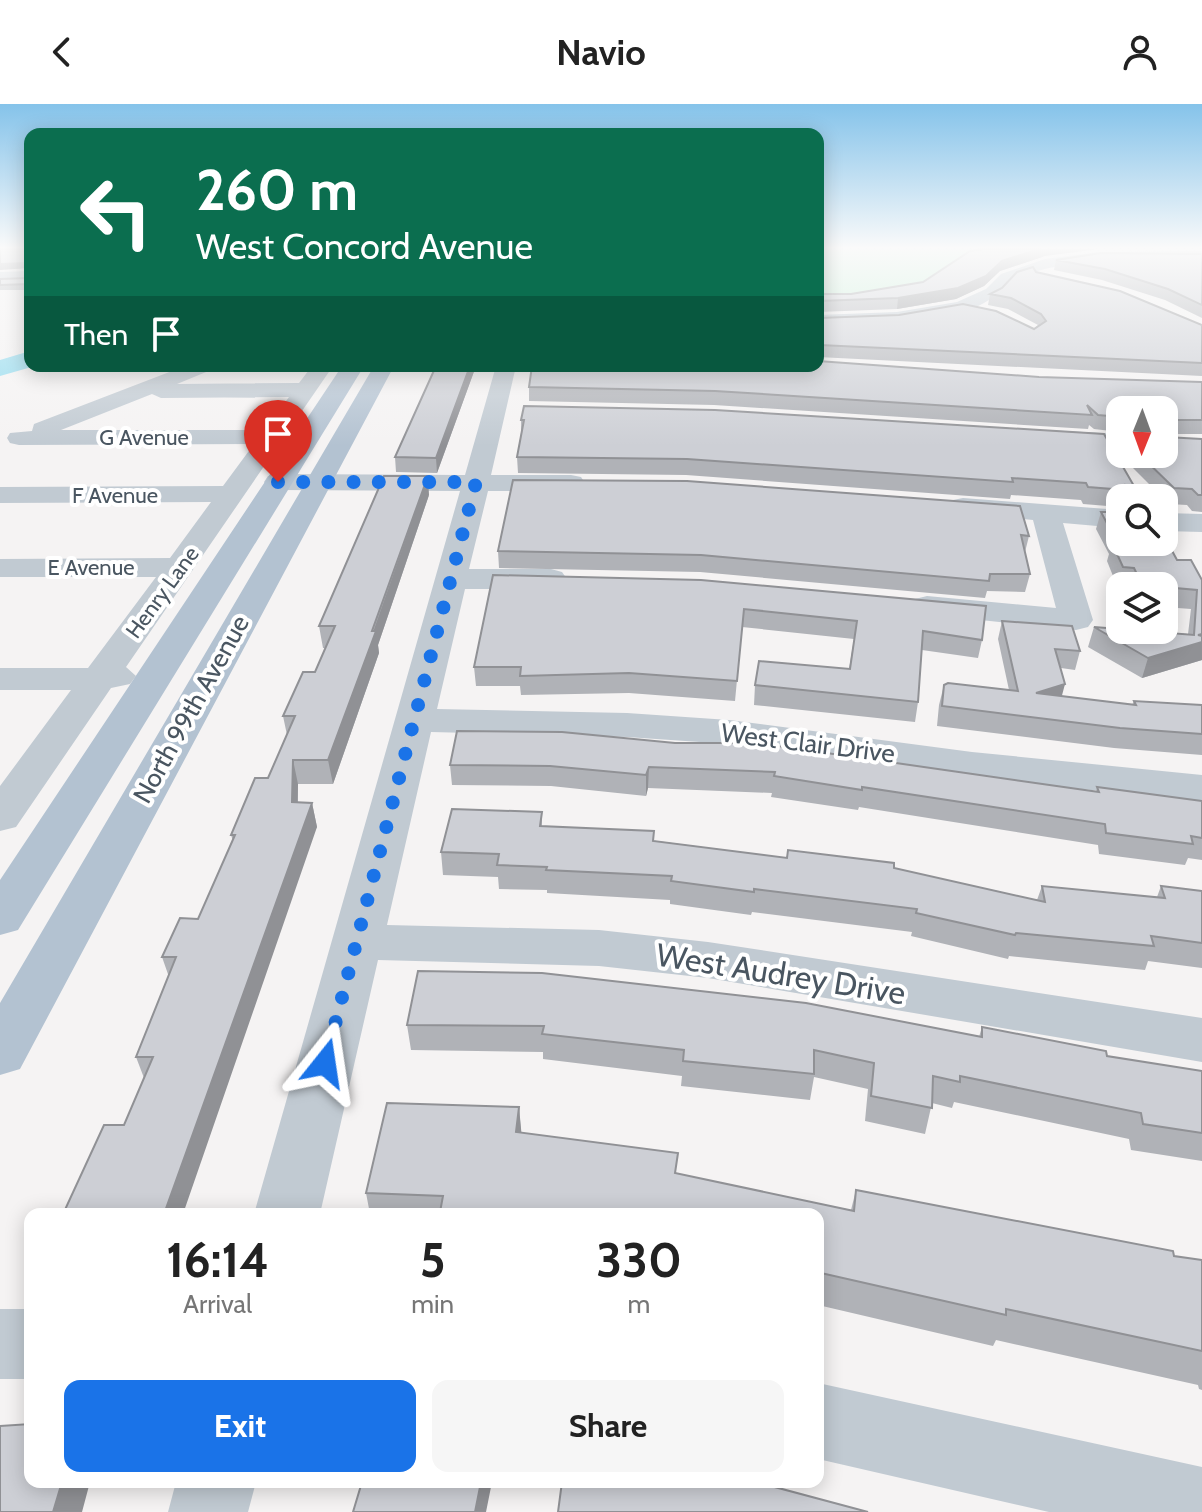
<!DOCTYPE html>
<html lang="en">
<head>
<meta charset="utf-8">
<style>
  :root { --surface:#fff; --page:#f6f6f6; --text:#222; --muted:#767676; --accent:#1a73e8 }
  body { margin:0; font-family:Cabin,sans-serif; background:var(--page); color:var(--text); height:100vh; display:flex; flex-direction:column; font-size:30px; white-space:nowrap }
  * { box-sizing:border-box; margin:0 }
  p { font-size:26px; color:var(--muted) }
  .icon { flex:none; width:44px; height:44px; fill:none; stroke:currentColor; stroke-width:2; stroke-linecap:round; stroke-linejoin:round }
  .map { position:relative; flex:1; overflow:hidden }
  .side { position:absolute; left:24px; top:1104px; width:800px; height:280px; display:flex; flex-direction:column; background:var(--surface); border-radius:16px; box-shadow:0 4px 20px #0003 }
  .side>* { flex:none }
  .hud { position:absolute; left:24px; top:24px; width:800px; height:244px; border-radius:16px; box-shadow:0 4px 20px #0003; background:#0b6e4f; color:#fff; overflow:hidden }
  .needle { width:52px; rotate:181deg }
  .fabs { position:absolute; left:1106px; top:292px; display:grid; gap:16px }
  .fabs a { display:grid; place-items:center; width:72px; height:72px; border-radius:16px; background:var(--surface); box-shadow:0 4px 20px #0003; font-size:40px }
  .pin { position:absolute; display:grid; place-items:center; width:68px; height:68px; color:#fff; margin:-82px -34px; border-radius:50% 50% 50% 0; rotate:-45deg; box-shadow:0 0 8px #0007 }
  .pin .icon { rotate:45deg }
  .me { position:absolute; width:88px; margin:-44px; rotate:15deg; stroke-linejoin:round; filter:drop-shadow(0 0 6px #0008) }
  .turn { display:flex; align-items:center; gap:28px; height:168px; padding:0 40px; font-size:36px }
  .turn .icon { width:104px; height:104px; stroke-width:2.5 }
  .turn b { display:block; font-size:56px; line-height:68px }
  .then { display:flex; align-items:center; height:76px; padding:0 40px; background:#0003; gap:16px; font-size:30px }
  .eta { display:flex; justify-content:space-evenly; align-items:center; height:136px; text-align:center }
  .eta b { font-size:48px; font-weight:800; line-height:56px }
  .button { display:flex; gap:16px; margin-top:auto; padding:16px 40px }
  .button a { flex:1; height:92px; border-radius:16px; background:var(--accent); color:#fff; font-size:32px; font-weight:800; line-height:92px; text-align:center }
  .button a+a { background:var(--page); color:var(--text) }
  header { display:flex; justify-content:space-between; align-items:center; height:104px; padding:0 40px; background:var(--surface); font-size:36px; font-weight:800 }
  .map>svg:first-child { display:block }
  .green { fill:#c3f1d5 }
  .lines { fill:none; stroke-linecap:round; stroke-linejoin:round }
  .river { fill:#90daee; fill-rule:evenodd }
  .minor { fill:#c1cad2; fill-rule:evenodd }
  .major { fill:#b3c2d1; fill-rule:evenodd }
  .wall { fill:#b0b2b7 }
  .shaded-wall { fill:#909195 }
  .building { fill:#cdcfd5; stroke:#909195; stroke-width:2 }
  .route { stroke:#1a73e8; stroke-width:14; stroke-dasharray:0 25.2 }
  .labels { text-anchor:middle; stroke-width:8; stroke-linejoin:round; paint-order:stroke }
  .far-street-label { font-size:22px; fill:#4a5661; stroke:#fff }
  .street-label { font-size:26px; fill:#4a5661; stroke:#fff }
  .near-street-label { font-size:32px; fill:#4a5661; stroke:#fff }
</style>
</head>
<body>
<header><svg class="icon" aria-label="back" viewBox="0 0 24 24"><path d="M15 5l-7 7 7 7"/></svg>Navio<svg class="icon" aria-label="person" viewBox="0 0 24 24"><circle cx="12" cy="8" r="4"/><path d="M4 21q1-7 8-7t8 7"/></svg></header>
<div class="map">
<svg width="1202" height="1408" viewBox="0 0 1202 1408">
  <rect width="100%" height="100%" fill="#f5f3f3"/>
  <path class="green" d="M818,145H1023L949,161L921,179L818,197Z"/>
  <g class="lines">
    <path class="river" d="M30,247V262H35L0,272V256Z"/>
    <path class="minor" d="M1202,147V157C1151,157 1099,154 1049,164C1014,171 1002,193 970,206C928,222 863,221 818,223V211L897,208L957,198L986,185L1001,170L1045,155L1099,148Z
      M30,167V177L0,178V168Z
      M185,262H214L211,266L177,280L299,279L312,262H333L126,563L136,572L130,580L111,584L16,723L0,727V682L71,586H0V564H88L156,473H0V455L170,454L211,398L0,399V383L223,382L254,340L19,341L10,339L7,334L10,329L32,327L34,320ZM152,290L161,294L289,293L265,326H61Z
      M496,262H516L491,371H571L581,373L585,379L581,385L571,387H488L469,465H551L562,468L567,475L562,482L551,485H465L437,605L627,609L729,616L972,648L1202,671V697L972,674L729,640L627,633L431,628L387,821L599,826L708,838L1202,914V958L708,874L599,862L378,856L320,1110H254L460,387L278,386L268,384L264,378L268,372L278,370L465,371Z
      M1046,326L1120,330V344L1037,338L1034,333L1037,328Z
      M963,394L1120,406V424L1063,419L1093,516L1088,523L1076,526L915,509L910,502L915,495L927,492L1056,504L1033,416L953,408L949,402L953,396Z
      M1164,409L1202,410V428L1164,427Z
      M0,1205H30V1275H0Z
      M818,1279L1202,1363V1408H1049L818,1355Z
      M176,1378H256L248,1408H168Z"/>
    <path class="major" d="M342,262H356L361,267L18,826L0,831V776Z
      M374,262H394L20,965L0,971V899Z"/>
  </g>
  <path class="wall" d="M1202,150V214L1165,196L1102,176L1054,166L1056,156Z
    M1045,152L1000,167L984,182L956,195L897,205L818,208V190H851L923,178Z
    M1036,168L1202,221V272L818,253V213L819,214L1034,225L1038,221L1008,205L988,201L990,190Z
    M30,173V186H0V175L28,174Z
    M434,262H476L437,369L396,368L395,353L434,266Z
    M1039,273L1202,278V330H1166V333L1202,335V408L1192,407L1187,401L1169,400L1116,347L1120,332V350H1164L1120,306V328L1094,325L1089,321L1088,325L714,301L529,297V283Z
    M521,316L1134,382L1132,390L1134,394H1120V403L1083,400L1081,396L1011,391L1010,395L686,371L518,369L517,353L521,329Z
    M513,376L1029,432L1025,448L1030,470L1025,488L987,487L985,494L700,468L499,464L498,447Z
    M429,391L378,541L379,549L333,680H298V698L312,699L317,723L124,1021L144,974L136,953L169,873L162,853L198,815L233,737L231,731L268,674L287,631L283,612L315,568L326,544H323L319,522Z
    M1101,408L1164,442L1177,456L1202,476V556L1142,574L1088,543L1094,523L1188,530L1191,505L1164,503V482H1117L1107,457L1109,450L1096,425Z
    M701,476L982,536L978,554L922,546L918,598L915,618L754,601L755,581L849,565L854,535L742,523L735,597L629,589L521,591L520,582H476L474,563Z
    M1002,517L1080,547L1075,566L1061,564L1062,592L1132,601L1134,597L1202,601V651L1114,644L937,622L939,601L944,581L1009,586L998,535Z
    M457,627L1096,688L1097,683L1202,697V756L1188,754L1185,761L1099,750L1098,741L859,703L858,706L771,693L772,689L648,684L646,692L551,682L452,681L450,661Z
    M542,708V722L787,754L894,764L1037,796L1042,782L1157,793L1161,782L1202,787V864L1148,857L1145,866L1009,852L1008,855L911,832L912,828L752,808L751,811L670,800V796L547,789V786L499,785L498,773L443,771L441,748Z
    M418,867L979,933L982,923L1107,952L1202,967V1057L1131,1046L1129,1035L954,998L952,1004L932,999L925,1030L865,1017L868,985L814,973L810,996L681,982L682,972L543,955V948L411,946L407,921Z
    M519,1003L521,1028L676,1070L851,1106L856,1086L1174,1152L1202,1156V1286L1199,1285L1198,1281L996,1236L993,1242L818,1201V1110H370L366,1089Z"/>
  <path class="shaded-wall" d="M1039,145H1099L1045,152L1000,167L984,182L956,195L897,205L898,194Z
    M28,159L30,164L0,166V160Z
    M470,262H476L437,369L436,354Z
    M428,372L429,391L378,541L379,549L333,680L328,656Z
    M1202,530V556L1142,574L1148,554Z
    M1065,580L1060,599L1036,589Z
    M293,656L298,680L297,723L292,698Z
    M649,663L648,684L646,692V671Z
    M312,699L317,723L183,1110H164Z
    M519,1003L522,1035L516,1028Z
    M62,1378H90L82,1408H53Z
    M481,1378H492L486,1408H475Z"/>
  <path class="building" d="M0,145H30V165L28,159L0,160Z
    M985,145H1039L1002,157L986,172L958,184L898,194L819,197L818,202V190H851L923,178L970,147Z
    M1101,149L1202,150V201L1168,185L1105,165L1056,156Z
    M1033,163L1036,168L1120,187L1202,221V259L820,241L818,244V213L819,214L899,211L963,200L996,207L1034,225L1046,217L1041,210L1011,194L990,190L1002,184L1017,168Z
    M30,173V180L0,181V175L28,174Z
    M818,257L1039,273L1202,278V316H1166V333L1202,335V391H1198L1192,385L1174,384L1139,350H1164V306H1120V313L1098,311L1087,301L1092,311L715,287L529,283L532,262H818Z
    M436,262H470L436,354L395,353Z
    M524,302L715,306L1104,330L1134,382L1126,381L1134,394H1128V389L1125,386L1088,383L1086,379L1012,374L1013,378L687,355L517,353L524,316H521Z
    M384,372H428L372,527H376L328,656H293L292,698L312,699L164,1110H63L104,1021H124L153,953H136L176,853H162L180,814L198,815L235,731H231L255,674H268L295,612H283L303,568H315L335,522H319Z
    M513,376L687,377L1020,402L1029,432L1021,431L1030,470H990L989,477L701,451L498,447Z
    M1101,408H1120V438H1161L1164,442L1170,443L1177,456H1191L1202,476V530L1198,531L1202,532V538L1148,554L1094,523L1194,531L1197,486L1164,483V482L1142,481L1134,464L1123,463L1112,439L1118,440Z
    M493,471L701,476L986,502L982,536L923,527L918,598L755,581L759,557L850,565L857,517L744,505L737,577L629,569L520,572L521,563H474Z
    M1002,517L1072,522L1080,547L1055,545L1065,580L1036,589L1136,601L1134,597L1202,601V630L1120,624L942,602L944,581L948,579L1018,587Z
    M457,627L562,628L675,639H756L1099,688L1097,683L1202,697V734L1191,732L1193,740L1106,729L1105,720L862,683V686L774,672L775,668L649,663L646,671L550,662L450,661Z
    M452,705L542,708L540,722L654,727L653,737L787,754L788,746L894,759V764L1045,798L1042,782L1165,794L1161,782L1202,787V839L1151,832L1154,842L1016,829L1015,831L916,809L917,805L754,785V788L671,777L672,772L546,766L547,763L497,761L499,750L441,748Z
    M418,867L542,869L806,899L982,933V923L1106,947L1107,952L1202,967V1029L1143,1020L1141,1009L960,972V978L933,972L932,1004L871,992L874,959L814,946V970L683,957L684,946L542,930L544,922L407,921Z
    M387,999L519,1003L516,1028L678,1049L675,1069L854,1107L856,1086L1173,1147L1174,1152L1202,1156V1247L1006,1205V1211L821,1169V1172L818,1171V1110H538L507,1106V1110L440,1108L443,1092L366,1089Z
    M30,1320V1378H62L53,1408H0V1322Z
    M362,1378H481L475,1408H353Z
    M562,1378H756L868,1408H558Z"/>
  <linearGradient id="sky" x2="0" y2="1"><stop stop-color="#85c3ea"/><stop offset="0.42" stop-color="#fafafa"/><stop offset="1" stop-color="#fafafa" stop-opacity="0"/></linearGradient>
  <rect width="1202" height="342" fill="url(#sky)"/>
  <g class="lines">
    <path class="route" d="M278,378H476L325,959"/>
  </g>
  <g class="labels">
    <g class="far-street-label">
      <text x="144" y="341">G Avenue</text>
      <text x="115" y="399">F Avenue</text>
      <text x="91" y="471">E Avenue</text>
      <text transform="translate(162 488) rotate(-54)" y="8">Henry Lane</text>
    </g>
    <g class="street-label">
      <text transform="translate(191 605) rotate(-61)" y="9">North 99th Avenue</text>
      <text transform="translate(808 639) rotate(7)" y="9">West Clair Drive</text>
    </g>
    <g class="near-street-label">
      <text transform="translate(781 870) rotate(9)" y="11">West Audrey Drive</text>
    </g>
  </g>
</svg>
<div class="fabs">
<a><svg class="needle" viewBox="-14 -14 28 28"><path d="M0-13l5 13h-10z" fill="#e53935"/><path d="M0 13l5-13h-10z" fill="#767676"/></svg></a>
<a><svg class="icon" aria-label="search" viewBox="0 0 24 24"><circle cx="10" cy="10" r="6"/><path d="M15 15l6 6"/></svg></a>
<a><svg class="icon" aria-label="layers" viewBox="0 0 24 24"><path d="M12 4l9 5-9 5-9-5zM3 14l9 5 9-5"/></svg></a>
</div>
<div class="pin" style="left:278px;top:378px;background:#d93025"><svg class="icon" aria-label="arrive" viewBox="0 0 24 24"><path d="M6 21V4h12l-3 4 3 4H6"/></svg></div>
<svg class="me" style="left:325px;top:959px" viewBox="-20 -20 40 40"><path d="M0-17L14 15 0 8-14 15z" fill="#1a73e8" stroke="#fff" stroke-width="4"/></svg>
<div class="hud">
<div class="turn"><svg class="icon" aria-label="left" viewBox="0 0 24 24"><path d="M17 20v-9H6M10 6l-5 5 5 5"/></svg><div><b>260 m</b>West Concord Avenue</div></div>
<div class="then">Then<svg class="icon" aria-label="arrive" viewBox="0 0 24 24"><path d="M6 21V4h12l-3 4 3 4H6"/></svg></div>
</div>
<section class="side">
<div class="eta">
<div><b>16:14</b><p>Arrival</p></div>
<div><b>5</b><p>min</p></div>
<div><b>330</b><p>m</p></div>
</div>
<div class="button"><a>Exit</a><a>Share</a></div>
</section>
</div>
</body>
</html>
